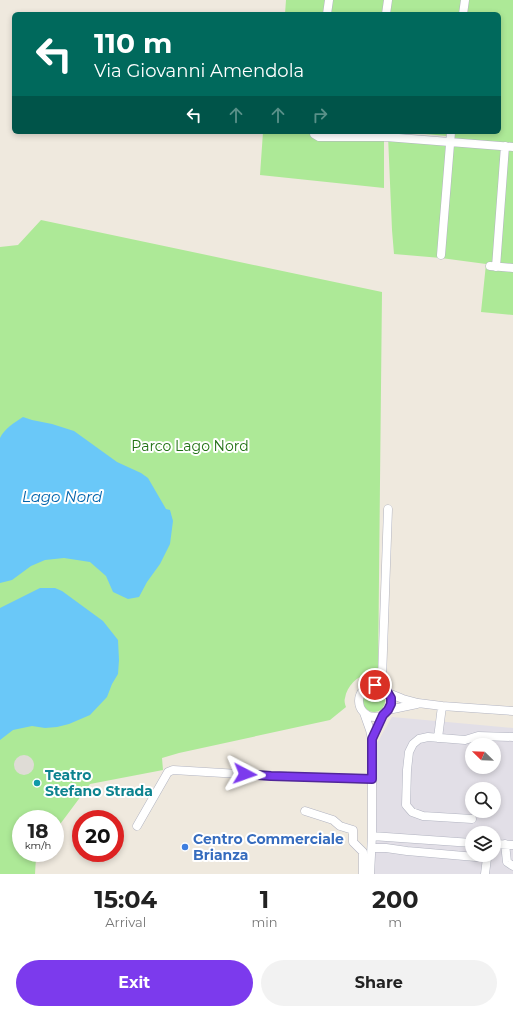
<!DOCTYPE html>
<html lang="en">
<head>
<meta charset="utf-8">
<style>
  :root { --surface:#fff; --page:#f2f2f2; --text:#222; --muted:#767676; --accent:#7c3aed }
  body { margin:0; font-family:Montserrat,sans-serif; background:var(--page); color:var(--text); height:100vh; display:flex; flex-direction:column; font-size:15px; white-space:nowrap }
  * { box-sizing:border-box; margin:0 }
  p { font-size:13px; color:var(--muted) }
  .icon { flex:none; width:22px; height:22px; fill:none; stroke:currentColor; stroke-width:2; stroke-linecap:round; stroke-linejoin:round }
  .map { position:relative; height:874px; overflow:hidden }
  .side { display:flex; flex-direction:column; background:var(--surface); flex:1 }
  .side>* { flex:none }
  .top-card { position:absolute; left:12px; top:12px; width:489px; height:122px; border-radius:6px; box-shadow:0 2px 6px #0003; background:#00695c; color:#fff; overflow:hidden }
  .needle { width:26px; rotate:293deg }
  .buttons { position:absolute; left:465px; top:738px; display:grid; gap:8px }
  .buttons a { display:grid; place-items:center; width:36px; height:36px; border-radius:50%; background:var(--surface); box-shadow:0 2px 6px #0003; font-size:20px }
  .speed { position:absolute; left:12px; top:810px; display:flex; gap:8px; font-size:20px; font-weight:700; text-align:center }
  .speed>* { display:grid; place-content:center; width:52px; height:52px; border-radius:50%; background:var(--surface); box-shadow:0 2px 6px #0003; line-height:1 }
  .speed small { font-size:10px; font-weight:400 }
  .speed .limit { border:6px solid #d22; background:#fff; color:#111 }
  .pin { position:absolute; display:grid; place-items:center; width:34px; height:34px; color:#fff; margin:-17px; border:2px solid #fff; border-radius:50%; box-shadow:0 1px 4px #0007 }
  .me { position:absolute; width:44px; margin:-22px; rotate:94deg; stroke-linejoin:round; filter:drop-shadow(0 0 3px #0008) }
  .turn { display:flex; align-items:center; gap:14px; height:84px; padding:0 16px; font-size:18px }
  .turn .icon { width:52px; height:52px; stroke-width:2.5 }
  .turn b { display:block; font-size:28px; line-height:34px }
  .lanes { display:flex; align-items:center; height:38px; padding:0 16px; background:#0003; justify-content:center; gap:20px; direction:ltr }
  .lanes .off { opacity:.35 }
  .eta { display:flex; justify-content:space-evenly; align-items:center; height:68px; text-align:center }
  .eta b { font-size:24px; font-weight:700; line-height:28px }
  .button { display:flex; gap:8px; margin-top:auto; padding:8px 16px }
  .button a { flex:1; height:46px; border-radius:24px; background:var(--accent); color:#fff; font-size:16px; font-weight:700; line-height:46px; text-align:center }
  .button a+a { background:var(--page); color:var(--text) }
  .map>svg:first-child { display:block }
  .industrial { fill:#e2dfe7; fill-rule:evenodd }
  .green { fill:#ade997 }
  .plaza { fill:#dfdcd6 }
  .water { fill:#6ac8f8 }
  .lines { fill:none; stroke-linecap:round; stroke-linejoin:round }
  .minor-casing { stroke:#b2b4c1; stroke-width:9 }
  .minor { stroke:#fff; stroke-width:8 }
  .route-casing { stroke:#51269a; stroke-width:10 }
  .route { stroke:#7c3aed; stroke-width:7 }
  .culture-dot { fill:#0f9aa8; stroke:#fff; stroke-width:1.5 }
  .shop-dot { fill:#3f7fe0; stroke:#fff; stroke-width:1.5 }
  .labels { text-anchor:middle; stroke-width:4; stroke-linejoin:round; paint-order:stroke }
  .park-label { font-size:14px; fill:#217115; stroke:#fff }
  .culture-label { font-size:14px; font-weight:bold; fill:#0d838f; stroke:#fff; text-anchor:start }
  .shop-label { font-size:14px; font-weight:bold; fill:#366cbe; stroke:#fff; text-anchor:start }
  .water-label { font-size:15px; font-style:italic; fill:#0364ab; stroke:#fff }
</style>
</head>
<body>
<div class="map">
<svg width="513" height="874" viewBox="0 0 513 874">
  <rect width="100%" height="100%" fill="#efe9de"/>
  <path class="industrial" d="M392,717L513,728V874H374L376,834L377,743ZM472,745H494V767H472ZM472,789H494V811H472ZM472,833H494V855H472Z"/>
  <path class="green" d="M286,0H464L462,14H285Z
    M468,0H513V315L481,312L486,264L441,258L394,254L392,230L388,136L453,140L454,132H499V14H466Z
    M263,132H319L384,137V188L260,175Z
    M414,132H448L447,136L414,133Z
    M41,220L382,292L378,674C375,674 371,674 368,674C357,676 347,686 345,698C344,701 345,704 346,707L330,720L179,753L162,758L163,770L90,784L55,831V819H21V853H38L36,857L35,874H0V247L18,245Z
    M363 701a11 11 0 1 1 22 0a11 11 0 1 1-22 0Z"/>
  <path class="plaza" d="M14 765a10 10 0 1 1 20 0a10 10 0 1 1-20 0Z"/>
  <path class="water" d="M23,417L32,420L52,424L74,431L117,462L141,473L148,478L166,509L170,510L173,521L170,544L160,564L147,582L139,597L128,599L113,592L106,576L90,562L64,558L45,560L31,566L12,580L0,583V438C4,429 15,422 23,417Z
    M40,588H55L62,591L103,621L118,640L119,660L118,674L112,684L107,697L90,715L69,724L57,727L45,728L32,726L13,730L0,740V608Z"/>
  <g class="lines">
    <defs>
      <path id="minor" d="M327,14L329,0
        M386,14L388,0
        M463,14L465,0
        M314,132V134L319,137H386L513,147
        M441,255L451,132
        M490,266L513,268
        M496,267L505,146
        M359 701a16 16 0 1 1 32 0a16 16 0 1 1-32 0Z
        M380,686L382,678L388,509
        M388,693L403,699L418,703L442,706L513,711
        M388,710L417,704
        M364,713L370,730L372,739V836L370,874
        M438,738L442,706
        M372,739L383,715
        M305,811L333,820L340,826L353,830V842L363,852V874
        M472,819L423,816L412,812L406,805L407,770L409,752L413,744L419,739L428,737L465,740L478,736L513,737
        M137,826L168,772L173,770L271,776L372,779
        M372,836L472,843
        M494,844L513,845
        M505,844L507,862L513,866
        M372,848H386L407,851L487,858L485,874"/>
    </defs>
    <use href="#minor" class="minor-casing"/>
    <use href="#minor" class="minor"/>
  </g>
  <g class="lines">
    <defs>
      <path id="route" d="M245,774L271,776L372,779V739L383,715L388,710L391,704V698L385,688L380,686L375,685"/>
    </defs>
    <use href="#route" class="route-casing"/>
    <use href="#route" class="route"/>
  </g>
  <circle class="culture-dot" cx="37" cy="783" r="4"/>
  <circle class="shop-dot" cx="185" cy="847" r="4"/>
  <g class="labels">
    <g class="park-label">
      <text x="190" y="451">Parco Lago Nord</text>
    </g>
    <g class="culture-label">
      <text x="45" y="780">Teatro<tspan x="45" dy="16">Stefano Strada</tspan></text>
    </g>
    <g class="shop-label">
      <text x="193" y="844">Centro Commerciale<tspan x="193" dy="16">Brianza</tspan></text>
    </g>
    <g class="water-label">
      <text x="62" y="502">Lago Nord</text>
    </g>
  </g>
</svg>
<div class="buttons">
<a><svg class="needle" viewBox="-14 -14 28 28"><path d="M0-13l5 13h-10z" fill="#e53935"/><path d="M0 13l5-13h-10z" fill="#767676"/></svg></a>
<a><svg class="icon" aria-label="search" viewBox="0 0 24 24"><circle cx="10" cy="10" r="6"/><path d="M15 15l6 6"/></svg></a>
<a><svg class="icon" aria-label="layers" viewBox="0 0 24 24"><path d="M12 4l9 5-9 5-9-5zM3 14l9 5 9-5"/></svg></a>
</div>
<div class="speed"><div>18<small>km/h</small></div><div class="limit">20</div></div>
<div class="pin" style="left:375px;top:685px;background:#d93025"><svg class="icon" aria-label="arrive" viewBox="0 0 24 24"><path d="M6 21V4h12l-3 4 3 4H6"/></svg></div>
<svg class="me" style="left:245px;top:774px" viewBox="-20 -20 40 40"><path d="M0-17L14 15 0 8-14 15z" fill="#7c3aed" stroke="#fff" stroke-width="4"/></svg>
<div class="top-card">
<div class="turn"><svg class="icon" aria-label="left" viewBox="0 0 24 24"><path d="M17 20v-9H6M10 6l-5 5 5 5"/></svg><div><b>110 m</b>Via Giovanni Amendola</div></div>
<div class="lanes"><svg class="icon" aria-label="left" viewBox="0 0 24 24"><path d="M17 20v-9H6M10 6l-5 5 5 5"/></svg><svg class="icon off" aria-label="ahead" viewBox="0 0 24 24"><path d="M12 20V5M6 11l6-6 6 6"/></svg><svg class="icon off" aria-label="ahead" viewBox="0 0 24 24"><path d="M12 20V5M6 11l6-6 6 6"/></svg><svg class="icon off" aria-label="right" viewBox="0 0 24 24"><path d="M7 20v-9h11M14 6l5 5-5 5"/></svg></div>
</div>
</div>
<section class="side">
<div class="eta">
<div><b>15:04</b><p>Arrival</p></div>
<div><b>1</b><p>min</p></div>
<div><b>200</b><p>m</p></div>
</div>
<div class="button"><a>Exit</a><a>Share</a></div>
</section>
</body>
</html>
